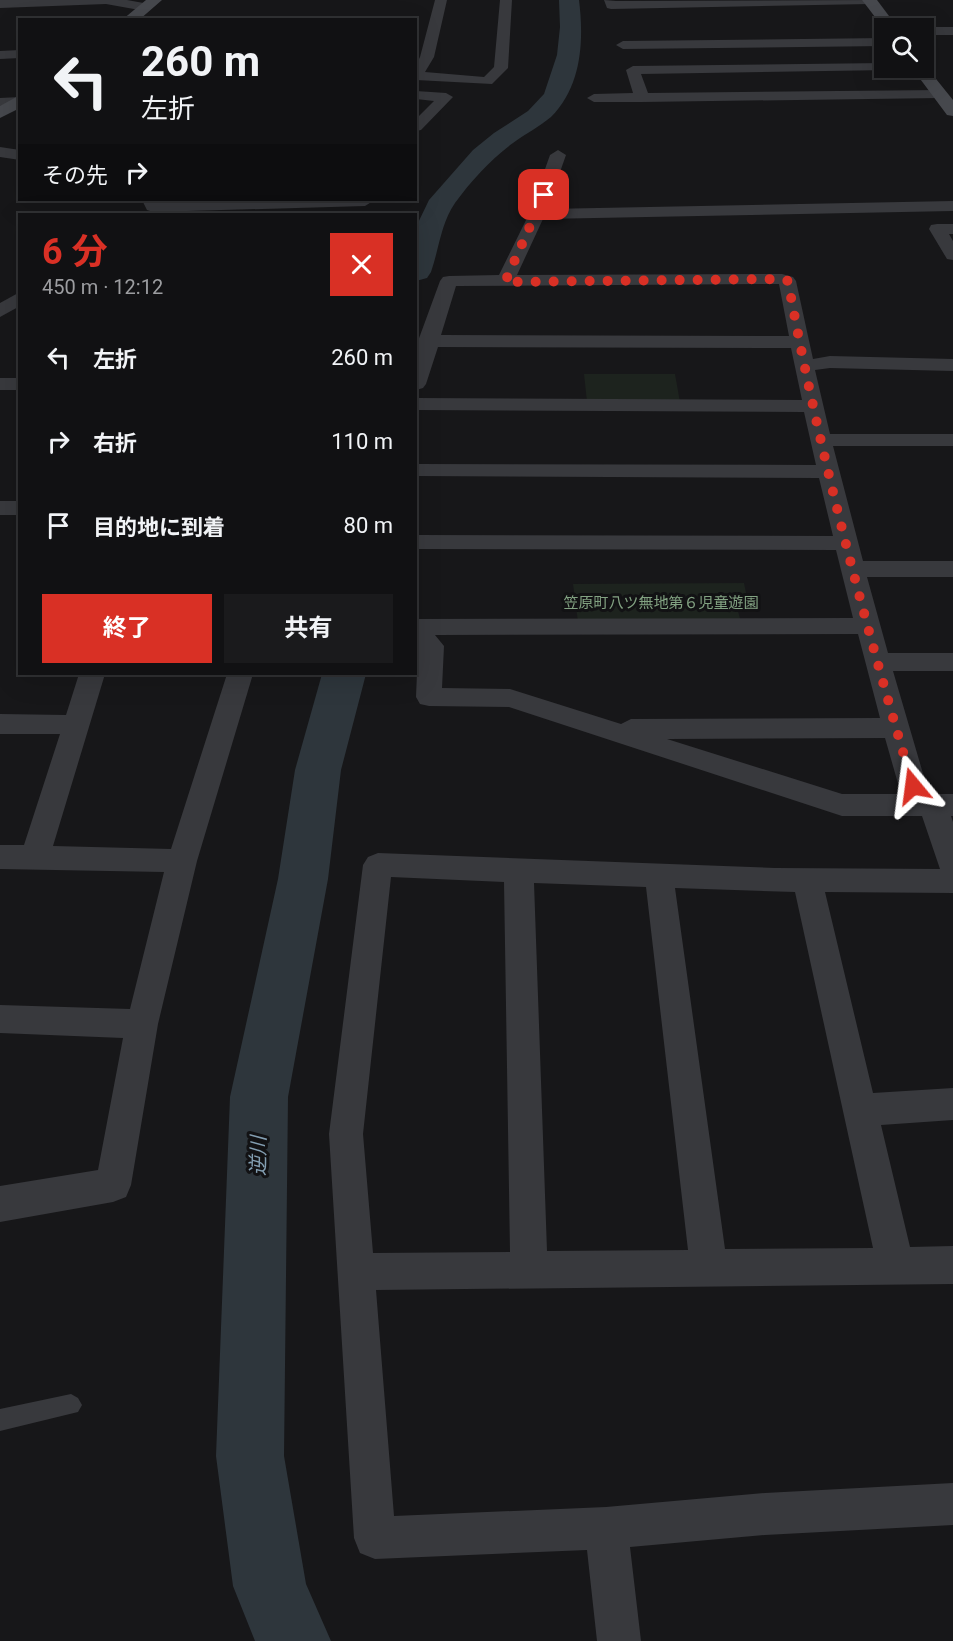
<!DOCTYPE html>
<html lang="ja">
<head>
<meta charset="utf-8">
<style>
  :root { --surface:#111113; --page:#1a1a1c; --text:#f1f3f6; --muted:#9c9da0; --line:#303133; --accent:#d93025 }
  body { margin:0; font-family:Roboto,"Noto Sans JP",sans-serif; background:var(--page); color:var(--text); height:100vh; display:flex; flex-direction:column; font-size:22px; white-space:nowrap }
  * { box-sizing:border-box; margin:0 }
  p { font-size:20px; color:var(--muted) }
  .icon { flex:none; width:33px; height:33px; fill:none; stroke:currentColor; stroke-width:2; stroke-linecap:round; stroke-linejoin:round }
  .map { position:relative; flex:1; overflow:hidden }
  .drawer { position:absolute; left:18px; top:213px; width:399px; height:462px; display:flex; flex-direction:column; background:var(--surface); border-radius:0px; box-shadow:0 6px 24px #0002,0 0 0 2px var(--line) }
  .drawer>* { flex:none }
  .banner { position:absolute; left:18px; top:18px; width:399px; height:183px; border-radius:0px; box-shadow:0 6px 24px #0002,0 0 0 2px var(--line); background:#111113; color:var(--text); overflow:hidden }
  .tools { position:absolute; left:874px; top:18px; display:grid; gap:12px }
  .tools a { display:grid; place-items:center; width:60px; height:60px; border-radius:0px; background:var(--surface); box-shadow:0 6px 24px #0002,0 0 0 2px var(--line); font-size:30px }
  .pin { position:absolute; display:grid; place-items:center; width:51px; height:51px; color:#fff; margin:-26px; border-radius:12px; box-shadow:0 3px 9px #0006 }
  .me { position:absolute; width:66px; margin:-33px; rotate:344deg; stroke-linejoin:round; filter:drop-shadow(0 0 4px #0008) }
  .turn { display:flex; align-items:center; gap:21px; height:126px; padding:0 24px; font-size:27px }
  .turn .icon { width:78px; height:78px; stroke-width:2.5 }
  .turn b { display:block; font-size:42px; line-height:51px }
  .then { display:flex; align-items:center; height:57px; padding:0 24px; background:#0003; gap:12px; font-size:22px }
  .round { display:grid; place-items:center; flex:none; width:63px; height:63px; border-radius:0px; background:var(--page) }
  .overview { display:flex; align-items:center; justify-content:space-between; height:102px; padding:0 24px }
  h1 { font-size:36px; font-weight:700; line-height:45px; color:var(--accent) }
  .primary-button { display:flex; gap:12px; margin-top:auto; padding:12px 24px }
  .primary-button a { flex:1; height:69px; border-radius:0px; background:var(--accent); color:#fff; font-size:24px; font-weight:700; line-height:69px; text-align:center }
  .primary-button a+a { background:var(--page); color:var(--text) }
  ul { padding:0; list-style:none }
  li { display:flex; align-items:center; gap:18px; height:84px; padding:0 24px }
  li div { flex:1 }
  li b { display:block; font-size:22px }
  li em { font-style:normal }
  .map>svg:first-child { display:block }
  .green { fill:#1d231e }
  .lines { fill:none; stroke-linecap:round; stroke-linejoin:round }
  .river { fill:#2e363c; fill-rule:evenodd }
  .lane { fill:#38393d; fill-rule:evenodd }
  .street { fill:#38393d; fill-rule:evenodd }
  .secondary { fill:#46484d; fill-rule:evenodd }
  .route { stroke:#d93025; stroke-width:10; stroke-dasharray:0 18 }
  .labels { text-anchor:middle; stroke-width:6; stroke-linejoin:round; paint-order:stroke }
  .park-label { font-size:15px; fill:#82a282; stroke:#121214 }
  .near-water-label { font-size:20px; font-style:italic; fill:#839eb1; stroke:#121214 }
</style>
</head>
<body>
<div class="map">
<svg width="953" height="1641" viewBox="0 0 953 1641">
  <rect width="100%" height="100%" fill="#171719"/>
  <path class="green" d="M584,374H675L680,402H587Z
    M744,583L748,603L736,604L741,622H578L573,584Z"/>
  <g class="lines">
    <path class="river" d="M559,0H579C584,40 582,86 551,117C539,127 525,134 513,143C491,159 471,181 455,203C441,223 439,249 431,272L427,278L416,281V227L429,200L473,150L494,133L528,111L544,94L557,55L560,27Z
      M322,674H366L341,770L328,879L288,1097L284,1456L306,1584L331,1641H255L233,1586L216,1456L230,1097L278,879L295,770Z"/>
    <path class="lane" d="M71,1394L78,1398L82,1405L78,1412L0,1431V1409Z"/>
    <path class="street" d="M0,0H127L149,4L151,7L145,11L106,4L0,8Z
      M435,0H447L434,57L425,72L484,77L494,67L500,0H512L508,68L492,84L416,80V65L420,57Z
      M604,0L616,1L876,0L870,4L611,9L607,8Z
      M924,27H953V35H924V28H919Z
      M885,38V46L623,49L616,45L623,41Z
      M20,50V58L0,59V51Z
      M885,63V68H892L890,70L641,74L648,93L940,90L947,94L940,98L642,102H594L587,98L594,94L633,93L626,70L633,66Z
      M416,91L446,93L453,97L421,130L416,131V119L434,101L416,99Z
      M20,97V105L0,106V98Z
      M0,147L20,150V160L0,157Z
      M558,150L566,155L547,209L953,201V211L543,219L517,275L782,274L793,277L796,281L813,359L830,356L953,359V371L830,368L815,370L830,434H953V446H833L863,561H953V577H867L888,653H953V671H893L929,794H953V816H951L953,822V893L825,892L873,1093L953,1088V1120L881,1125L910,1247L953,1246V1284L376,1290L394,1516L606,1507L765,1493L953,1483V1525L765,1535L630,1547L641,1641H597L587,1550L375,1559L360,1553L354,1538L329,1134L363,865L368,857L378,853L775,868L940,869L922,816H842L509,707L429,706L420,704L416,697L418,648L416,645V619L853,618L836,550L416,549V535L833,536L819,478L416,476V464L816,465L804,412L416,410V398L802,400L791,348L438,347L426,384L423,388L416,390V355L418,341L440,281L443,277L449,276L499,275L529,214L550,155ZM779,284L789,336L441,335L456,286ZM858,634L880,718L631,719L621,724L510,689L442,688L444,646L435,635ZM885,738L901,794H842L667,739ZM391,877L504,882L510,1252L373,1253L363,1134ZM534,883L646,887L688,1250L547,1251ZM675,888L795,892L873,1248L725,1249Z
      M142,200H158L159,202L244,200L373,201L365,206L153,212L147,210Z
      M937,224H953V234H949L953,241V260L947,259L929,229L931,225Z
      M20,292V306L0,317V303Z
      M0,378H20V390H0Z
      M0,501H20V515H0Z
      M79,674H105L53,846L171,849L227,674H253L197,861L158,1024L131,1185L126,1197L113,1202L0,1222V1186L98,1170L123,1038L0,1033V1005L130,1009L164,872L0,869V845H24L60,734H0V714L66,715Z"/>
    <path class="secondary" d="M146,0H162L139,20H122Z
      M862,0H877L898,28L885,30Z
      M924,64L953,100V116L947,115L912,68H924Z
      M20,95V108L0,118V106Z"/>
  </g>
  <g class="lines">
    <path class="route" d="M544,195L505,282L782,279L788,281C819,452 864,620 913,786"/>
  </g>
  <g class="labels">
    <g class="park-label">
      <text x="661" y="608">笠原町八ツ無地第６児童遊園</text>
    </g>
    <g class="near-water-label">
      <text transform="translate(258 1156) rotate(-89)" y="7">逆川</text>
    </g>
  </g>
</svg>
<div class="tools">
<a><svg class="icon" aria-label="search" viewBox="0 0 24 24"><circle cx="10" cy="10" r="6"/><path d="M15 15l6 6"/></svg></a>
</div>
<div class="pin" style="left:544px;top:195px;background:#d93025"><svg class="icon" aria-label="arrive" viewBox="0 0 24 24"><path d="M6 21V4h12l-3 4 3 4H6"/></svg></div>
<svg class="me" style="left:913px;top:786px" viewBox="-20 -20 40 40"><path d="M0-17L14 15 0 8-14 15z" fill="#d93025" stroke="#fff" stroke-width="4"/></svg>
<div class="banner">
<div class="turn"><svg class="icon" aria-label="left" viewBox="0 0 24 24"><path d="M17 20v-9H6M10 6l-5 5 5 5"/></svg><div><b>260 m</b>左折</div></div>
<div class="then">その先<svg class="icon" aria-label="right" viewBox="0 0 24 24"><path d="M7 20v-9h11M14 6l5 5-5 5"/></svg></div>
</div>
<section class="drawer">
<div class="overview"><div><h1>6 分</h1><p>450 m · 12:12</p></div><a class="round" style="background:#d93025;color:#fff"><svg class="icon" aria-label="close" viewBox="0 0 24 24"><path d="M6 6l12 12M18 6L6 18"/></svg></a></div>
<ul>
<li><svg class="icon" aria-label="left" viewBox="0 0 24 24"><path d="M17 20v-9H6M10 6l-5 5 5 5"/></svg><div><b>左折</b></div><em>260 m</em></li>
<li><svg class="icon" aria-label="right" viewBox="0 0 24 24"><path d="M7 20v-9h11M14 6l5 5-5 5"/></svg><div><b>右折</b></div><em>110 m</em></li>
<li><svg class="icon" aria-label="arrive" viewBox="0 0 24 24"><path d="M6 21V4h12l-3 4 3 4H6"/></svg><div><b>目的地に到着</b></div><em>80 m</em></li>
</ul>
<div class="primary-button"><a>終了</a><a>共有</a></div>
</section>
</div>
</body>
</html>
